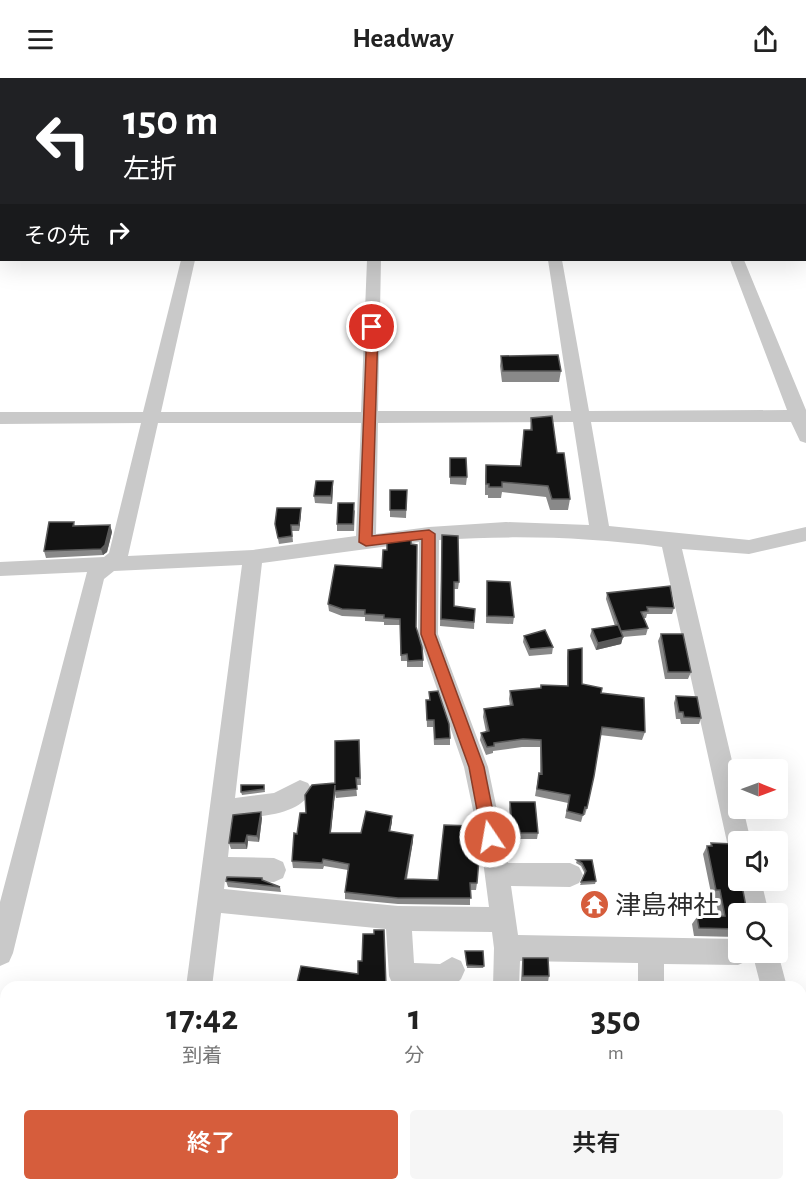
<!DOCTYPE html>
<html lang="ja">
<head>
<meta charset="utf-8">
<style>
  :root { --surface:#fff; --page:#f6f6f6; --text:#222; --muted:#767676; --accent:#d65d3c }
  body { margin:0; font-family:"Alegreya Sans","Noto Sans JP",sans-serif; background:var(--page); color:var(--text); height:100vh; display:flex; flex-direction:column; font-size:22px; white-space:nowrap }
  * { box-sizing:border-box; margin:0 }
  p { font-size:20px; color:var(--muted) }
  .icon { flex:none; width:33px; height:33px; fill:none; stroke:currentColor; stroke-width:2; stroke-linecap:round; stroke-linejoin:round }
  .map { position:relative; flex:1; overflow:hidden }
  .panel { position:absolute; left:0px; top:903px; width:807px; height:210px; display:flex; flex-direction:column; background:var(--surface); border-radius:18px 18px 0 0; box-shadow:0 6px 24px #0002 }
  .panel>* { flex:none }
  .guide { position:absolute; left:0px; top:0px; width:807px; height:183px; box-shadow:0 6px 24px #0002; background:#202124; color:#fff; overflow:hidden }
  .needle { width:39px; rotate:91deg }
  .tools { position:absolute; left:728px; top:681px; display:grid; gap:12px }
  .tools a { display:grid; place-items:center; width:60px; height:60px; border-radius:6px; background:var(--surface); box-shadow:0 6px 24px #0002; font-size:30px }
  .pin { position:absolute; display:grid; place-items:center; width:51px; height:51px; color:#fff; margin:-26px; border:3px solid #fff; border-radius:50%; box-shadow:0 2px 6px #0007 }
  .me { position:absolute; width:66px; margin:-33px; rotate:348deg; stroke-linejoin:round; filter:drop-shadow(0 0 4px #0008) }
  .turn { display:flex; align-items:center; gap:21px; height:126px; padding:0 24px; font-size:27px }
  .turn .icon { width:78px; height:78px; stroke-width:2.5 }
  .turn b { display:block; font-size:42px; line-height:51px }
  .then { display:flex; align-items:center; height:57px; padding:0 24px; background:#0003; gap:12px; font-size:22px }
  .eta { display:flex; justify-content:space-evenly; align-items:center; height:102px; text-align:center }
  .eta b { font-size:36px; font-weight:600; line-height:42px }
  .cta { display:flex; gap:12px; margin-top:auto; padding:12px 24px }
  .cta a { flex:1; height:69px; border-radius:6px; background:var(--accent); color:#fff; font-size:24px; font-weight:600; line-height:69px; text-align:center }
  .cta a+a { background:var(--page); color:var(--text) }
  header { display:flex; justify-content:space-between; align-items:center; height:78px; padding:0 24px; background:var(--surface); font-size:27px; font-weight:600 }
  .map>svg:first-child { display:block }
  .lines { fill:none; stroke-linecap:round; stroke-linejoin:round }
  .minor { fill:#c9c9c9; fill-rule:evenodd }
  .wall { fill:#898989 }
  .shaded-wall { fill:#5a5a5a }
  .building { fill:#131313; stroke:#5a5a5a; stroke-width:1.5 }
  .route { fill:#d65d3c; stroke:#8b3c27; stroke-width:1.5 }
  .labels { text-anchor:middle; stroke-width:6; stroke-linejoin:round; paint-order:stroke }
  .near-poi-label { font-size:26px; fill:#2c2c2c; stroke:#fff; text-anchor:start }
</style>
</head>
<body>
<header><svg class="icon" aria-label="menu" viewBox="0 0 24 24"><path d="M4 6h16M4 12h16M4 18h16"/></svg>Headway<svg class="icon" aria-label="share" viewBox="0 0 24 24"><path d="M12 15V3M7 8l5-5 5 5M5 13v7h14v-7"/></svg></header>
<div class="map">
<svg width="806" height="1113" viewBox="0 0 806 1113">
  <rect width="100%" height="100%" fill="#fff"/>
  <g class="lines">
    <path class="minor" d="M73,0H85L72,2Z
      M225,0H237L224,2Z
      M373,0H385V2H373Z
      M516,0H528V2H516Z
      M659,0H671L672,2H660Z
      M0,49H2V57H0Z
      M0,164H2L0,175Z
      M181,182H195L161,334H361L367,182H381L378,333H571L548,182H562L589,333L787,332L730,182H744L806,332V365L800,363L791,344H591L609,448L749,462L806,449V463L749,476L682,471L738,708V730H743L751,764H738V775L730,772L727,764L662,469C587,459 514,457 439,462L438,556L488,689L508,785H570L579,789L583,797L579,805L570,809L511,808L518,857L738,861V874H751L747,883L738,887L664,886V909H638V885L520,883L519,909H493L494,870L492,854L412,853L414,885L440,886L452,879L461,883L465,892L461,901L453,909H397L393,907L389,898L386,851L221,835L212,909H186L242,487L114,493L104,501L13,875L9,884L0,888V824L87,494L0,498V484L104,479L109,475L141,345L0,346V334H143ZM573,344L589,447L506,444L429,449L376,456L378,345ZM158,345H361L356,458L253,472L128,478ZM419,464L418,556L464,689L482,775L489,829L398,828L224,811L225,802L274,804L283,800L286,792L283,784L274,780L228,779L232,741C257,738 299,739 312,712L308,705L300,702L274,715L235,720L262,485Z
      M738,796V802H761L769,836H743L735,802Z
      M777,871L787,909H761L752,874H777Z
      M801,1012L806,1014V1062L801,1060Z
      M0,1032H6V1062H0Z
      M302,1107H332V1113H302Z
      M566,1107H608L610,1113H568Z
      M715,1107H749L747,1113H713Z"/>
  </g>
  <path class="wall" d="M629,0H658V2H637Z
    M501,278L561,293L559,304H502L500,288Z
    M531,340L557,375L570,421L568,432H550L546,419L502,414L501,420H488V417H485V398L486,387L520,388L524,352H530Z
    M450,380L467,399L466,407L450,406Z
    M333,410L332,426L315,425L314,418Z
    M390,412H407L406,440L390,439Z
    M355,432L354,453H337V446Z
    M301,436L299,453H292L293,464L279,466L275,446Z
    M74,444L75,448L110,447L112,454L107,474L103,477L46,480L44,473Z
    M442,457L459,504L458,511H454V528L475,531L474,551L440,548Z
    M382,490L416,549L423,582V589H407V583H401L400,547H384V544L365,543V539L342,538L329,533L328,526Z
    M487,503L514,539L513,546L486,545Z
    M607,515L674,530L672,536H647L646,540H644L648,550L646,557L623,559L621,566L596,572L590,558L592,551L615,548L606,521Z
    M661,556L691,594L688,601H665L658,563Z
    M524,558L553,569L552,576L529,578L523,564Z
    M568,572L582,606L601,615L645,654L642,662L600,657L587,730L585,737H583L581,744L565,740L568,725L535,718L539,695H540V669H522L493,673V675L486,677L480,662L481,655L486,654L483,639L484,631L510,628L509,621L510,613L540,610L541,607L567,608V580Z
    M429,614L450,660V667H434L433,649H427L426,622H429Z
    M676,618L701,640L699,646H681L680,641H676L674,625Z
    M359,662L361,707H356L357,718L336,720L335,716L331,755H361L392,738V744L390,753L413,757V763L407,801L438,802L472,769L477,805L476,812H470V827L398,826L345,821V814L348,792L324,788L323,791L293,790L292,783L297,756L306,735L335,705Z
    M264,707L265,714L242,717L241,714Z
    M510,724L538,755L537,761H514V753H511L509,731Z
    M262,740L259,764L248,763L247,771H231L229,765Z
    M711,765L738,836V859L694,858L692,846L697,839L719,838L715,820H712L703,776L707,768H710Z
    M577,782H592L596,803L595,806L580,807L585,796L581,788L576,785Z
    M226,803H263L280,809L281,814L228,809Z
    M465,873L484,888L483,890H467Z
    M523,880L549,898L548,904L521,903L522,885Z
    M297,905L386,908L389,909H298Z"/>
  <path class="shaded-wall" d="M333,403V410L332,426L331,418Z
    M301,430V436L299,453V447Z
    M110,447L112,454L107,474L103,477L101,471Z
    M623,559L621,566L596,572L598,565Z
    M335,707V714L330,761V755Z
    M261,734L262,740L259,764L257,758Z
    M392,738V744L389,759V753Z
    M247,757L248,763L247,771L245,765Z
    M413,757V763L405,808V801Z"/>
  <path class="building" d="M642,0H658V2H642Z
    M730,0H758V2H730Z
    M558,277L561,293H503L501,278Z
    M552,338L557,375H564L570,421H552L548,408L502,404V409H489V406H486V387L521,388L524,352H532L531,340Z
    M450,380H466L467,399H450Z
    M316,403H333L331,418H314Z
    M390,412H407L406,432H390Z
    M338,425H354L353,446H337Z
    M277,430H301L299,447H291L292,458L278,460L275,446Z
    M49,444H74L73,448L110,447L105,467L101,471L44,473Z
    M442,457L458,458L459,504H454V528L475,531L474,544L441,541Z
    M411,461V466L417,467L416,549L422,569L423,582L408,583L407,576L401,577L400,541L384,540V537L365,536V532L342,531L328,526L335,487L382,490L383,472H387V464Z
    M487,503L510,504L514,539L487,538Z
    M670,508L674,530L647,529L648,533L641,534L648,550L621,553L607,515Z
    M618,547L623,559L598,565L592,551Z
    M545,552L553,569L530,571L524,558Z
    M661,556H683L691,594H668Z
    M582,570V606L602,610L601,615L644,620L645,654L602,649L594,698L587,730L585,729L583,737L567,733L570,717L537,711L539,695L542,696L541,662L523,661L494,665V668L487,669L481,655L489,653L484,631L513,627L510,613L541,610V607L568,608V572Z
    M438,613L449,646L450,660L435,661L434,642H427L426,622H430L429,614Z
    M676,618L697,619L701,640L684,639L683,634H679Z
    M359,662L360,700H356L357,711L335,713V707L330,755H361L366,733L392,738L389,753L413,757L405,801L438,802L444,747L473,748L472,769H480L477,805H470L471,820H398L345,814L349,786L323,781L322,785L292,783L294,755L297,756L300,735H306L305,717L312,707L335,705V663Z
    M241,707H264V711L241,714Z
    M510,724H535L538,755H515V747H512Z
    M261,734L257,758L247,757L245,765H229L233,737Z
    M711,765L734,766L738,789V802H741L746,829L751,831L752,836H738V851L699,850L697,839L725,838L720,812H716L707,768H712Z
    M577,782H592L596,803L581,804L586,793L582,785Z
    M227,799L262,800V802L280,809L226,803Z
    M374,852H384L386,908H389V909H323L297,905L301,888L358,896V883H362L363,856H374Z
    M465,873H483L484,888L467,887Z
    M523,880H548L549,898H523Z
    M390,1107H433L434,1113H390Z"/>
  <path class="route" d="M372,246L378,249L372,458L429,452L435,456V556L484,689L498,759L496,764L490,766L485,764L482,759L469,689L421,556L422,461L366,468L359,464L367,249Z"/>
  <defs>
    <symbol id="temple-disc" viewBox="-11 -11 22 22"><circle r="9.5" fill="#d65d3c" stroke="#fff"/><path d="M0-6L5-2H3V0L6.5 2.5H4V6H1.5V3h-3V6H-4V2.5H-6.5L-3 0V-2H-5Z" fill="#fff"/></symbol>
  </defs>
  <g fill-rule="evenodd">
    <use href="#temple-disc" x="578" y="810" width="33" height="33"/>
  </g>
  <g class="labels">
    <g class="near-poi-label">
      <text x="615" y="836">津島神社</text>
    </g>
  </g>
</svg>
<div class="tools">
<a><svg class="needle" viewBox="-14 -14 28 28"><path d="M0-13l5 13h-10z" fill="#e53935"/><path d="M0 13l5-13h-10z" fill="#767676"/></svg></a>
<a><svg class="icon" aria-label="sound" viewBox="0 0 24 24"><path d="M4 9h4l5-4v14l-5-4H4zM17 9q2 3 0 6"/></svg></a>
<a><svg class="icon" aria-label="search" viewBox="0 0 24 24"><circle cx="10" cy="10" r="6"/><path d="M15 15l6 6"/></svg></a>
</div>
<div class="pin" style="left:372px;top:249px;background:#d93025"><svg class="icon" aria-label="arrive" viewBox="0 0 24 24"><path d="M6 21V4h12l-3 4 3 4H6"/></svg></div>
<svg class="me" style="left:490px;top:759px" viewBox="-20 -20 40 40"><circle r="17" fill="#d65d3c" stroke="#fff" stroke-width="3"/><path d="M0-11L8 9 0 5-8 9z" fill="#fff"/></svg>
<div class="guide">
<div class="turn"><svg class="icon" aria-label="left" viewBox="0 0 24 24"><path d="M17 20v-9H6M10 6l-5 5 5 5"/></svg><div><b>150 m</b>左折</div></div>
<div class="then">その先<svg class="icon" aria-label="right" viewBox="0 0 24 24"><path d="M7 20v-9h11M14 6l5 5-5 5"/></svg></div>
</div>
<section class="panel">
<div class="eta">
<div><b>17:42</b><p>到着</p></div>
<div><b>1</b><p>分</p></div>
<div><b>350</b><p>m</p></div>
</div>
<div class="cta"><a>終了</a><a>共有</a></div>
</section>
</div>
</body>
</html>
